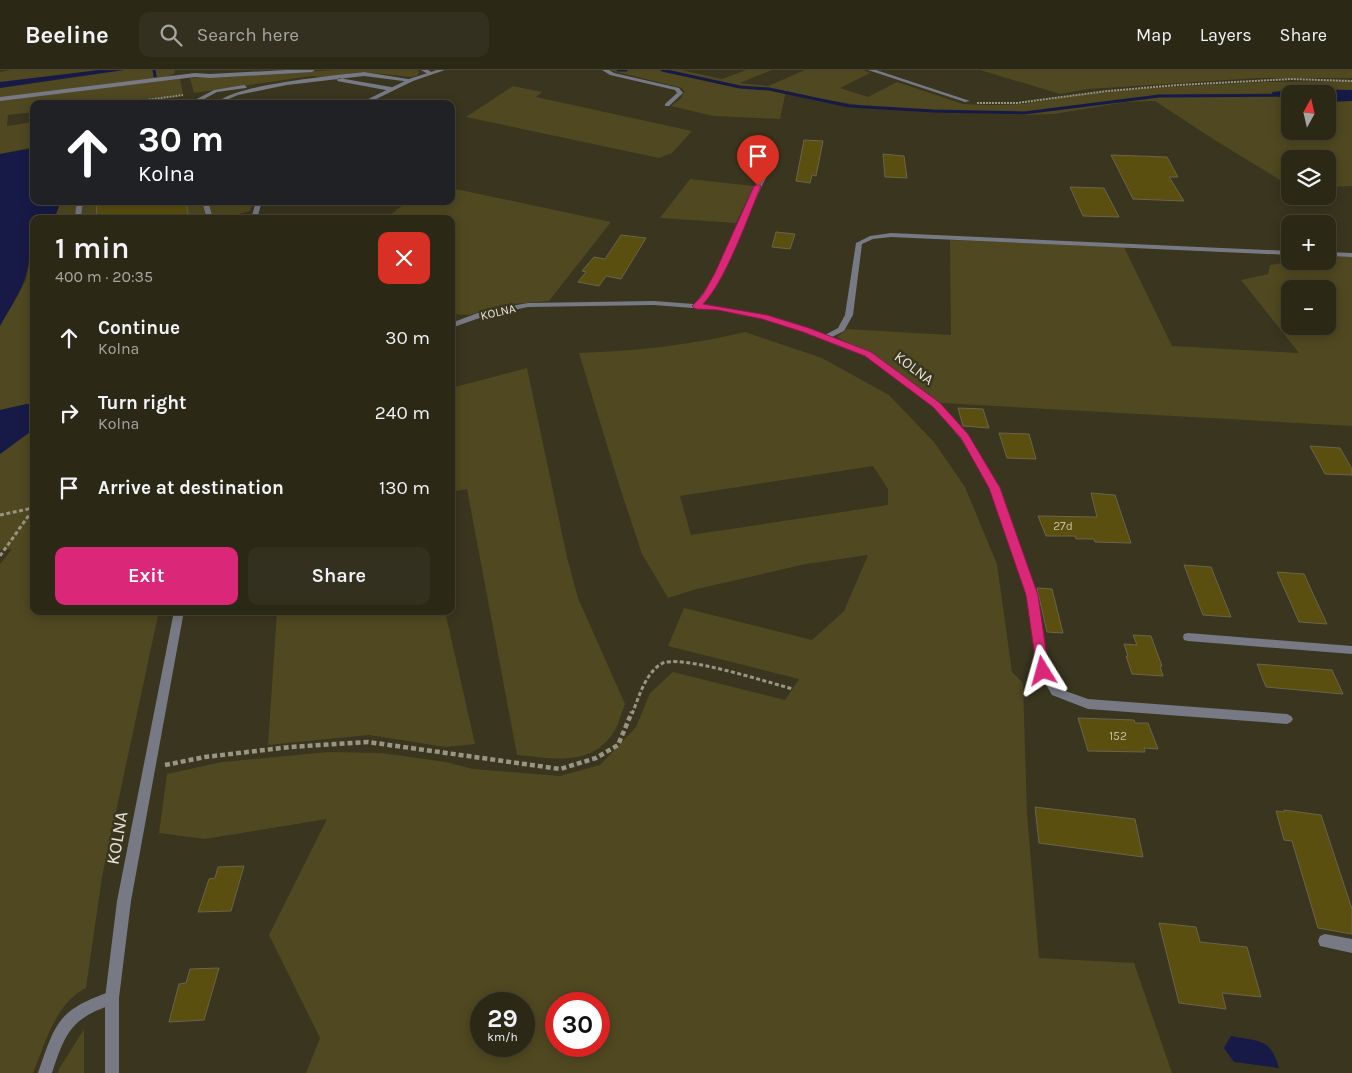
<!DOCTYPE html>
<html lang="en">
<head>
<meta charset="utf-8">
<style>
  :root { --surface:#2b2816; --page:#33301f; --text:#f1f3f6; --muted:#a6a6a1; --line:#474435; --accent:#db2777 }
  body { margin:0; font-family:Karla,sans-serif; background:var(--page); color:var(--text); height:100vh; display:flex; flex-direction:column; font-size:19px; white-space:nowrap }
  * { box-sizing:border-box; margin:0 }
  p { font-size:16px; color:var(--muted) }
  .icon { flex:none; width:28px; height:28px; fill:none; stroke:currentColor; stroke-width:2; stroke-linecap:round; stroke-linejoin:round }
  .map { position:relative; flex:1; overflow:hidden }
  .sheet { position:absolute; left:30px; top:145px; width:425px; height:400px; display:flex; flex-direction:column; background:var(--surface); border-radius:10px; box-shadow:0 2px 12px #0003,0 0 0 1px var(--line) }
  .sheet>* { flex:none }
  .banner { position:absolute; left:30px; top:30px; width:425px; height:105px; border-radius:10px; box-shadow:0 2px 12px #0003,0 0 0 1px var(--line); background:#202124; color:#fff; overflow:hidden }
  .needle { width:32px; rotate:8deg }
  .tools { position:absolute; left:1281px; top:15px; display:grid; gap:10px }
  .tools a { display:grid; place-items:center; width:55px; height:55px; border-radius:10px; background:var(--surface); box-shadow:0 2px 12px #0003,0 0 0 1px var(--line); font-size:25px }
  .speed { position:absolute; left:470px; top:922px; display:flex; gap:10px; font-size:25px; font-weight:700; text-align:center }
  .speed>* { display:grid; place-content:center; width:65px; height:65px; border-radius:50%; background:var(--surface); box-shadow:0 2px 12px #0003,0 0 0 1px var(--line); line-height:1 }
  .speed small { font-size:12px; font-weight:400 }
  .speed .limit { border:8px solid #d22; background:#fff; color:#111 }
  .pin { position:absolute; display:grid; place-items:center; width:42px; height:42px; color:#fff; margin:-51px -21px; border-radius:50% 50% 50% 0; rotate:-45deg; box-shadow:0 0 5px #0007 }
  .pin .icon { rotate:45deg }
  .me { position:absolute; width:55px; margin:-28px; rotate:352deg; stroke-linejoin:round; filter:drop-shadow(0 0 4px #0008) }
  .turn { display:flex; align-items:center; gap:18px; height:105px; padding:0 25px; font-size:22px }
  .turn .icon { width:65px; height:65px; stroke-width:2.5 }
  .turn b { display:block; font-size:35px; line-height:42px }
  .round { display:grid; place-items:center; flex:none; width:52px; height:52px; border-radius:10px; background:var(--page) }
  .overview { display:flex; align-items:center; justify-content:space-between; height:85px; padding:0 25px }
  h1 { font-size:30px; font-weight:600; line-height:38px }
  .primary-button { display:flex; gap:10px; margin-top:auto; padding:10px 25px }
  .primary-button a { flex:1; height:58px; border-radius:10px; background:var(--accent); color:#fff; font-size:20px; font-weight:600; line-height:58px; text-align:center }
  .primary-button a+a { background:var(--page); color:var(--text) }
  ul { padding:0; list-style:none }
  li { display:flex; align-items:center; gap:15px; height:75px; padding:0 25px }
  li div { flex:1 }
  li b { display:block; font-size:19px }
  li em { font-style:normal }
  header { display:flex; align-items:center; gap:30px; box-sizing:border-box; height:70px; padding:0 25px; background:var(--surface); border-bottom:1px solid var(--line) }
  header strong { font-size:24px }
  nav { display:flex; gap:28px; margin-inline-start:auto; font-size:18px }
  .search { width:350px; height:45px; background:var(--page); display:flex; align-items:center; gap:12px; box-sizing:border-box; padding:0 18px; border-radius:10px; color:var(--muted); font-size:19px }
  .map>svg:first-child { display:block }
  .green { fill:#4f4820; fill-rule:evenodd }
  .water { fill:#171a46 }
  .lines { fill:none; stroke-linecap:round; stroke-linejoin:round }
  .stream { stroke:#171a46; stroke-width:3 }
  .building { fill:#5a4f0f; stroke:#69644d }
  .path-far2 { stroke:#989583; stroke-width:2; stroke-dasharray:2 1; stroke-linecap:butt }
  .path-far1 { stroke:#989583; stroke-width:3; stroke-dasharray:4 2.5; stroke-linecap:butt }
  .path { stroke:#989583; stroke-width:4.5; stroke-dasharray:5 3; stroke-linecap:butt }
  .lane { fill:#777984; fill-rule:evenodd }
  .street { fill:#777984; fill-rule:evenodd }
  .route { fill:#db2777; stroke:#8e194d }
  .labels { text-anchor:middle; stroke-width:5; stroke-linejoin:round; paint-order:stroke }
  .far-street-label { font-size:12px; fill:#e6e4d6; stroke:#39351e }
  .number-label { font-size:12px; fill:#c3bfa4 }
  .street-label { font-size:15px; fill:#e6e4d6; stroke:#39351e }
  .near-street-label { font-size:18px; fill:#e6e4d6; stroke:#39351e }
</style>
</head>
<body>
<header>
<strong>Beeline</strong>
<div class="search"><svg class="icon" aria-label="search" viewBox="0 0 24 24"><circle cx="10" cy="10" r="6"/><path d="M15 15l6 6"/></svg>Search here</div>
<nav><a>Map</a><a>Layers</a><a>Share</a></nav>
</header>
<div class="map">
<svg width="1352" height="1003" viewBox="0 0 1352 1003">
  <rect width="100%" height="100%" fill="#39351e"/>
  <path class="green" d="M12,0H175L174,4L163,8L0,28V2Z
    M337,0H417L419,2L417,6L410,7L365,2L320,7L312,6L194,23L190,8Z
    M609,0H681L722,9L746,0H772L740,13L768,16L805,0H863L870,3L840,18L868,27L897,12L963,34L991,35L1022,34L1086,24L1148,18L1265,12L1352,11V21L1295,22L1286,24L1290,26V61H1328V27H1352V116L1328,117V89H1290V116L1213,69L1155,31L1126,32L1054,44L1025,45L859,38V35L820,29L786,21L780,49L713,46L671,36L681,28L684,22L682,18Z
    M980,0H1352V8H1258L1089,19L1060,24Z
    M180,9L183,24L98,34H34V42L8,45L7,56L34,52V77L0,84V30Z
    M513,16L542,22L536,27L692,61L672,83L659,88L466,47Z
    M690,109L754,116L736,153L660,148Z
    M451,118L611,152L549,231L502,235L469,245L451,244V149H385L408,131H451Z
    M61,131H255L250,141L221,149H54Z
    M950,170L1124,177L1172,276L1299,283L1241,210L1268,204L1270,195L1289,192L1288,185H1290V191H1328V186L1352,187V356L941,333L918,317L837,267L847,259L951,265ZM1290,219H1328V256H1290Z
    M34,171V334H27L0,340V256L26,210L30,189L29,175Z
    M745,262L822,288L889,325L934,372L965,417L997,494L1012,602L1023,613L1027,743L1039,888L1134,893L1172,1003H306L320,968L269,865L327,749L205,769L159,763L167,704L222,692L328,682L382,683L446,692L473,699L560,706L600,695L636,657L650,623L673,602L785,630L799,609L668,576L684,538L812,570L844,541L868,485L806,494L693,520L668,528L642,484L620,418L579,283C635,281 691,275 745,262ZM873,396L888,419V435L691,465L680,426ZM481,934H524V976H481ZM556,934H599V976H556Z
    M527,298L567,487L578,528L625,634C621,644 618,658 611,666C588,697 550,688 517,685L467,419L451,422V318Z
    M34,359V369L28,374H34V541H159L102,807L86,918C55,934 46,972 33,1003H0V494L12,479L0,480V384Z
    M277,541H445L475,674L445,677L369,665L268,675Z
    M84,959V1003H58L59,999Z"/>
  <path class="water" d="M99,0H124L0,18V12Z
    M1304,19L1352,20V31L1328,32V24H1290L1289,29L1273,25L1272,22Z
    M34,78V131H61L54,149H34V171L29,175C31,210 16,227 0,256V84Z
    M27,334H34V359L0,384V340Z
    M1231,966C1259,972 1270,967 1279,998L1234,992L1224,978Z"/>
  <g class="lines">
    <path class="stream" d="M154,0L155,6
      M618,0H626
      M662,0L740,17L769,19L849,36L933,41L1024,43L1159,26L1290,25"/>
  </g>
  <path class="building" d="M804,70L823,71L816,106L812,105L810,113L796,111Z
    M883,84L904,86L907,108L885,107Z
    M1111,85L1167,87L1178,107H1169L1184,131L1133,129Z
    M1070,117L1104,118L1119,147L1083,146Z
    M96,131H186L189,149H97Z
    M776,162L795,164L790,179L772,177Z
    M621,165L646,168L621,209L606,206L599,216L578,212L586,202L582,201L594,187L605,189Z
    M958,338L983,339L989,358L963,356Z
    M999,363L1029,364L1036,389L1007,388Z
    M1310,376L1340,378L1352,399V405L1325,404Z
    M1091,423L1115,425L1131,473L1095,472L1094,469H1076L1075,466H1046L1038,446L1097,447Z
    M1184,495L1211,497L1231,547L1203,545Z
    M1277,502L1304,504L1327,554L1299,552Z
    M1037,518L1052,519L1063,563L1047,562Z
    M1133,565L1151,566L1162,596H1160L1163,606L1132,604L1126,586H1128L1124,574L1137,575Z
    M1257,594L1332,600L1343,624L1266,617Z
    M1078,648L1134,650L1135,653H1148L1158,679L1144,678L1145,682L1088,681Z
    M1035,737L1135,749L1143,787L1039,773Z
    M1284,740L1321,745L1352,839V864L1318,858L1292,771L1284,770L1276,741L1284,742Z
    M244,796L231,841L198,842L209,809L215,808L218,797Z
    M1159,853L1196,857L1200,872L1247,877L1261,927L1222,923L1226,939L1179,933Z
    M219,898L204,950L169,952L179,914L186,913L190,899Z"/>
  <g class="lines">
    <path class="path-far2" d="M977,33H1017L1107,21L1178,15L1291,9L1352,11
      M116,34L183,25
      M32,54H34
      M222,149L242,145"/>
    <path class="path-far1" d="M0,445L33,438
      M0,486L34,438
      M632,644C639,627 645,604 661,594C678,583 770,613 793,619"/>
    <path class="path" d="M165,695L205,687L290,677L368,672L560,699L596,688L618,675L632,642"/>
    <path class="lane" d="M286,0H315L312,2L210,8L195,7L0,31V27L195,3L210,4Z
      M421,0H428L433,3L428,4Z
      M364,2L414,10L411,12L364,6L287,15L238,25L224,31L223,34H217C227,15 340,5 364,2Z
      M339,8L391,17L394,19L391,21L337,11Z
      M244,15L247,17L246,18L217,22L195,34H187L214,20Z
      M80,131H86L82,137L81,149H75L76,137Z
      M202,131H208L213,149H207Z
      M1188,563L1352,576V584L1188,571L1184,570L1183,567L1184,564Z
      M1325,864L1352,869V883L1320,876L1318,871L1320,866Z
      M112,921L117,923L119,928L117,933C106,937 95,940 85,947C65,959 59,983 52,1003H38C56,951 58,940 112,921Z"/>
    <path class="street" d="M437,0H445L413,11L366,34H358L409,9Z
      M602,0H609L614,3L679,18L683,23L669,36H665V34L677,23L675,20L610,5Z
      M868,0H876L970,31L965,32Z
      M772,87L775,89C762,116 749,143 736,170C726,192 719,217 702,234L764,245L825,265L838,258L845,245L856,173L870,166L891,163L1290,181V185L891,167L873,169L862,174L853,245L844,261L832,267L871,282L940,333L967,365L1000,417L1037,525L1048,600L1060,619L1088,629L1287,644L1291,646L1293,649L1291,652L1287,654L1088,639L1052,625L1038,601L1027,525L990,417L961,369L934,337L865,286L803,262L763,249L718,240L654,235L528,237L488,245L451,258V253L483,241L528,233L654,231L694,234C712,216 719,192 730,170C743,143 756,116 769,89Z
      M256,131H262L257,149H251Z
      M1328,182L1352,183V187L1328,186Z
      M174,541H184L131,831L119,928V1003H105V928L117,831Z"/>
  </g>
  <path class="route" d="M758,114L761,116C748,147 725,212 703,234L767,245L809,258L871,282L940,333L968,364L1000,418L1038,525L1049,601L1048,605H1039L1037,601L1026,525L989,418L961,368L933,337L865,286L803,262L762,249L718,240L696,239L692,236L702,226L715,203L754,116Z"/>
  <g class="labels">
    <g class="far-street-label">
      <text transform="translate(498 242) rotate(-13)" y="4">KOLNA</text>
    </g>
    <g class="number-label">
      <text x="1063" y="460">27d</text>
      <text x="1118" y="670">152</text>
    </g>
    <g class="street-label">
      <text transform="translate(914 298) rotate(37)" y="5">KOLNA</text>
    </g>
    <g class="near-street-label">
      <text transform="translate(117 768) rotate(-80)" y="6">KOLNA</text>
    </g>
  </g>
</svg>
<div class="tools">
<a><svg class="needle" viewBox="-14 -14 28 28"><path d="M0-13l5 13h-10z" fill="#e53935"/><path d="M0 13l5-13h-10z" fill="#a6a6a1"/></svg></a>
<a><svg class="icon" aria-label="layers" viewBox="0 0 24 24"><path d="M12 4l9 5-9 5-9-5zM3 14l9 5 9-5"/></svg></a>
<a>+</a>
<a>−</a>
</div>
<div class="speed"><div>29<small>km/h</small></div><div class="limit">30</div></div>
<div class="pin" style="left:758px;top:116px;background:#d93025"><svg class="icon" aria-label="arrive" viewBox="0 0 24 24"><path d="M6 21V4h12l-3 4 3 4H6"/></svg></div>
<svg class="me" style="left:1043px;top:601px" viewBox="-20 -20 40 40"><path d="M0-17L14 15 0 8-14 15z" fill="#db2777" stroke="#fff" stroke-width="4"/></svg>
<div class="banner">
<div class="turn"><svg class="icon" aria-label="ahead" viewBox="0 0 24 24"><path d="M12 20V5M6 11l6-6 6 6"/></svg><div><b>30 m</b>Kolna</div></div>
</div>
<section class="sheet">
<div class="overview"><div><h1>1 min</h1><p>400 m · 20:35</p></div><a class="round" style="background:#d93025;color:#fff"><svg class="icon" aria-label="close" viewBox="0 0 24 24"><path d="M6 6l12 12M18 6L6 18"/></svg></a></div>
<ul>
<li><svg class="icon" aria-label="ahead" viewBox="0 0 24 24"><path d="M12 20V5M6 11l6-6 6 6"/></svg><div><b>Continue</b><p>Kolna</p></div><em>30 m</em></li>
<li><svg class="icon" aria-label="right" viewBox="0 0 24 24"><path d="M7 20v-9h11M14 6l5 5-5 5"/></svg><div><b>Turn right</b><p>Kolna</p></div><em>240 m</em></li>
<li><svg class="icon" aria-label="arrive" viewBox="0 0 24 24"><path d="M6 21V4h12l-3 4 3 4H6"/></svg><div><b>Arrive at destination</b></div><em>130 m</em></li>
</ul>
<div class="primary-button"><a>Exit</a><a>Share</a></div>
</section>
</div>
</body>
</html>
